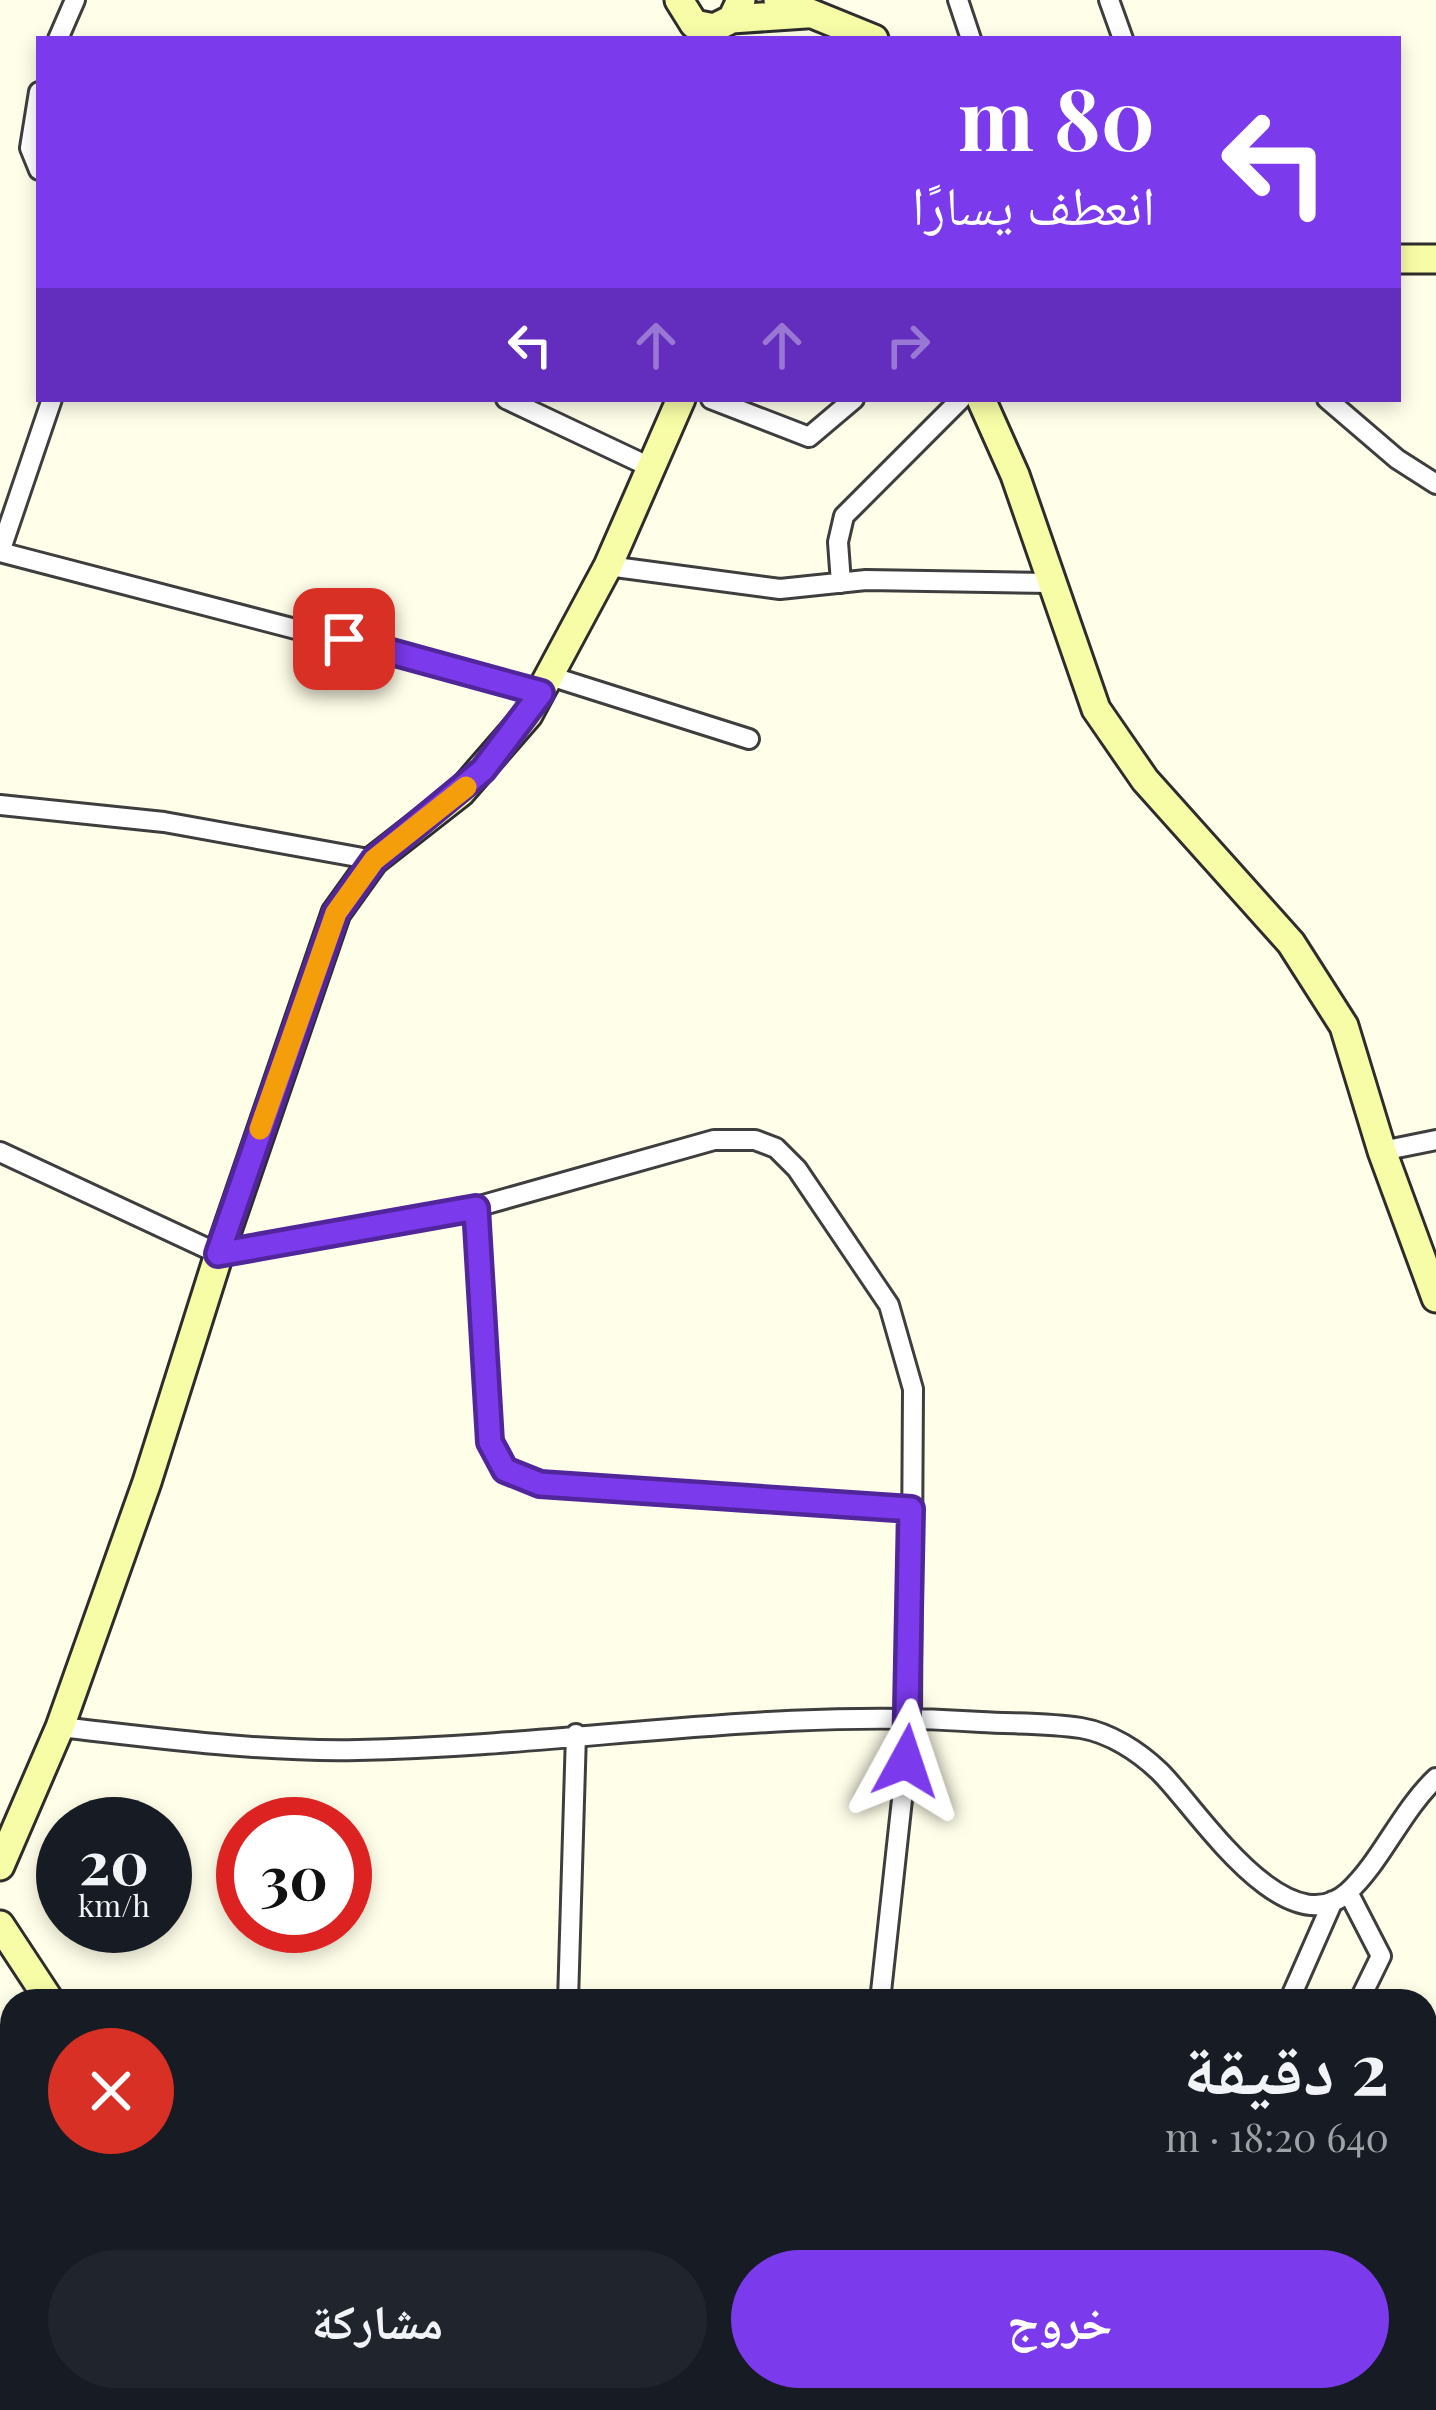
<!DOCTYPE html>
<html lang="ar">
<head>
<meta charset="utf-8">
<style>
  :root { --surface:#171b24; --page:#20242c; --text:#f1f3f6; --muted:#9ea1a6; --accent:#7c3aed }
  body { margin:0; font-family:"Playfair Display","Noto Naskh Arabic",serif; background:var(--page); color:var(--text); direction:rtl; height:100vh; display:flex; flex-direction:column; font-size:45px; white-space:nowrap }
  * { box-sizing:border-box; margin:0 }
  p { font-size:39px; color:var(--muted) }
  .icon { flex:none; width:66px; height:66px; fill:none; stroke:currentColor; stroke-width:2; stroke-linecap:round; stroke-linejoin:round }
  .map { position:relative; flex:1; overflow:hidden; direction:ltr }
  .panel { position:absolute; left:0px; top:1989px; width:1437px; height:423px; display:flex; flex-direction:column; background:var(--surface); border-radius:36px 36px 0 0; box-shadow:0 6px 18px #0003; direction:rtl }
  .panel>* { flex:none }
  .hud { position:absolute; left:36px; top:36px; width:1365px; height:366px; border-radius:0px; box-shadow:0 6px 18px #0003; direction:rtl; background:#7c3aed; color:#fff; overflow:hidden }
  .speed { position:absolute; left:36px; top:1797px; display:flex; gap:24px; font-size:60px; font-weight:700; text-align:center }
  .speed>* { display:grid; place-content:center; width:156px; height:156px; border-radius:50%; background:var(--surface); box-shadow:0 6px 18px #0003; line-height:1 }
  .speed small { font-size:30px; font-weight:400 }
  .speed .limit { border:18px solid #d22; background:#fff; color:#111 }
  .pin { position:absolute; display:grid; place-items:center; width:102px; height:102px; color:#fff; margin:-51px; border-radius:24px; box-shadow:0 6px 18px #0006 }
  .me { position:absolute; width:132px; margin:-66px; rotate:5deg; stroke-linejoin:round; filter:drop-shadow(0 0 9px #0008) }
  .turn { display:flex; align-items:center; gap:42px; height:252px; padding:0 48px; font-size:54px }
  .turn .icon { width:156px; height:156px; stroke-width:2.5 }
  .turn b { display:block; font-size:84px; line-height:102px }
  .lanes { display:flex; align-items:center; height:114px; padding:0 48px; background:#0003; justify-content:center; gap:60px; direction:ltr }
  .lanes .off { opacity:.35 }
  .round { display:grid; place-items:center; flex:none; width:126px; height:126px; border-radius:63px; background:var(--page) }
  .head { display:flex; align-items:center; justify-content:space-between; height:204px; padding:0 48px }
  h1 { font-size:72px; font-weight:700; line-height:90px }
  .action { display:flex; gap:24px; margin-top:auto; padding:24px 48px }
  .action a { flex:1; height:138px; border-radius:72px; background:var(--accent); color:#fff; font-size:48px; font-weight:700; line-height:138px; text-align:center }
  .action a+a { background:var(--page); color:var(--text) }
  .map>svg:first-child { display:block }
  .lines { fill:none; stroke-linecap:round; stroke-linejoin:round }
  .street-casing { stroke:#3e3e3e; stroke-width:24 }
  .secondary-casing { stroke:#2d2d2d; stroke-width:33 }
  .street { stroke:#fff; stroke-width:18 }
  .secondary { stroke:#f7fda6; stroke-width:27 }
  .route-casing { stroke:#51269a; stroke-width:30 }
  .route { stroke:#7c3aed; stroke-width:21 }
  .slow { stroke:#f59e0b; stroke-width:21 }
</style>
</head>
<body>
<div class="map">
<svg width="1436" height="2410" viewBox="0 0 1436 2410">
  <rect width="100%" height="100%" fill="#fffee9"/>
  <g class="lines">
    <defs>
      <path id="street" d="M958,0L971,39
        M1109,0L1123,39
        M58,39L75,0
        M39,92L30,148L39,170
        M52,399L0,552L541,693
        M506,399L650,467
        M711,399L809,437L854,399
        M1327,399L1397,459L1436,484
        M608,566L780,589L866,580L1051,583
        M841,583L838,542L844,516L961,399
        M550,676L749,739
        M0,805L164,822L374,860
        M1382,1151L1436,1140
        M0,1152L219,1254L476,1207L714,1140H755L776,1148L797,1169L889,1305L913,1389L911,1717L880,2001
        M476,1207L490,1442L505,1470L540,1484L911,1509
        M60,1727C158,1738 258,1752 358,1750C567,1746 772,1707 981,1722C1014,1724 1049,1723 1081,1728C1110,1733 1138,1751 1159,1771C1194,1804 1284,1949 1348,1892C1381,1862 1401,1811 1436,1778
        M1348,1892L1381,1956L1359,2001
        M568,2001L576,1734
        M1289,2001L1333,1901
        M1425,2162L1436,2149
        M1425,2359L1436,2354
        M0,2373L12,2369
        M786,2410L789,2400
        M1317,2410L1338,2400"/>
      <path id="secondary" d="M679,0L694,24L714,28L732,19L741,0
        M778,0L874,39
        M732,19L806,14
        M1398,259H1436
        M981,399L1015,475L1096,709L1145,780L1291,943L1344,1026L1382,1151L1436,1298
        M0,1866L60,1727L147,1482L219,1254L336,913L374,860L461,792L528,715L608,566L681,399
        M0,1925L50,2001
        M324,2400L340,2410"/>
    </defs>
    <use href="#street" class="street-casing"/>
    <use href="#secondary" class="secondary-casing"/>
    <use href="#street" class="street"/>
    <use href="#secondary" class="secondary"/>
  </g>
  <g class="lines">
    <defs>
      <path id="route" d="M344,639L541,693L483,770L374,860L336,913L218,1254L476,1208L490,1442L505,1470L540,1484L911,1509L906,1761"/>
    </defs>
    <use href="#route" class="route-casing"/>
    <use href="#route" class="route"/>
    <path class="slow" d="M260,1129L336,913L374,860L466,787"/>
  </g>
</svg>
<div class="speed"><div>20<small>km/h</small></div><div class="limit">30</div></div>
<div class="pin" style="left:344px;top:639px;background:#d93025"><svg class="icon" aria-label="arrive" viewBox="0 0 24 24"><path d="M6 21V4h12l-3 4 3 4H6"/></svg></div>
<svg class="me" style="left:906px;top:1761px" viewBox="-20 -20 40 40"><path d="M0-17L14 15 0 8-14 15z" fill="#7c3aed" stroke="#fff" stroke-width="4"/></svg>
<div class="hud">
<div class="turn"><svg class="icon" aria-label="left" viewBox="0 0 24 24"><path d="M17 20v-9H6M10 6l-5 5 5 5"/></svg><div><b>80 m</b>انعطف يسارًا</div></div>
<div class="lanes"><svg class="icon" aria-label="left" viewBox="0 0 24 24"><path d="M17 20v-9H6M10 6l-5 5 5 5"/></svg><svg class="icon off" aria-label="ahead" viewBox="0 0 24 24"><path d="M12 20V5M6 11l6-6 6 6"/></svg><svg class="icon off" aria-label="ahead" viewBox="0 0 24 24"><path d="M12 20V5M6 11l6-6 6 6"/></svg><svg class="icon off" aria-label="right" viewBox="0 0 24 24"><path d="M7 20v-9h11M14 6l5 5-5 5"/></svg></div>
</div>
<section class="panel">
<div class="head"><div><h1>2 دقيقة</h1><p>640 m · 18:20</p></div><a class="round" style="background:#d93025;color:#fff"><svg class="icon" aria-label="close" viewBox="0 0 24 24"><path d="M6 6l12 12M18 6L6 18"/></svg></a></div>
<div class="action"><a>خروج</a><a>مشاركة</a></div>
</section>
</div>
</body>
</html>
